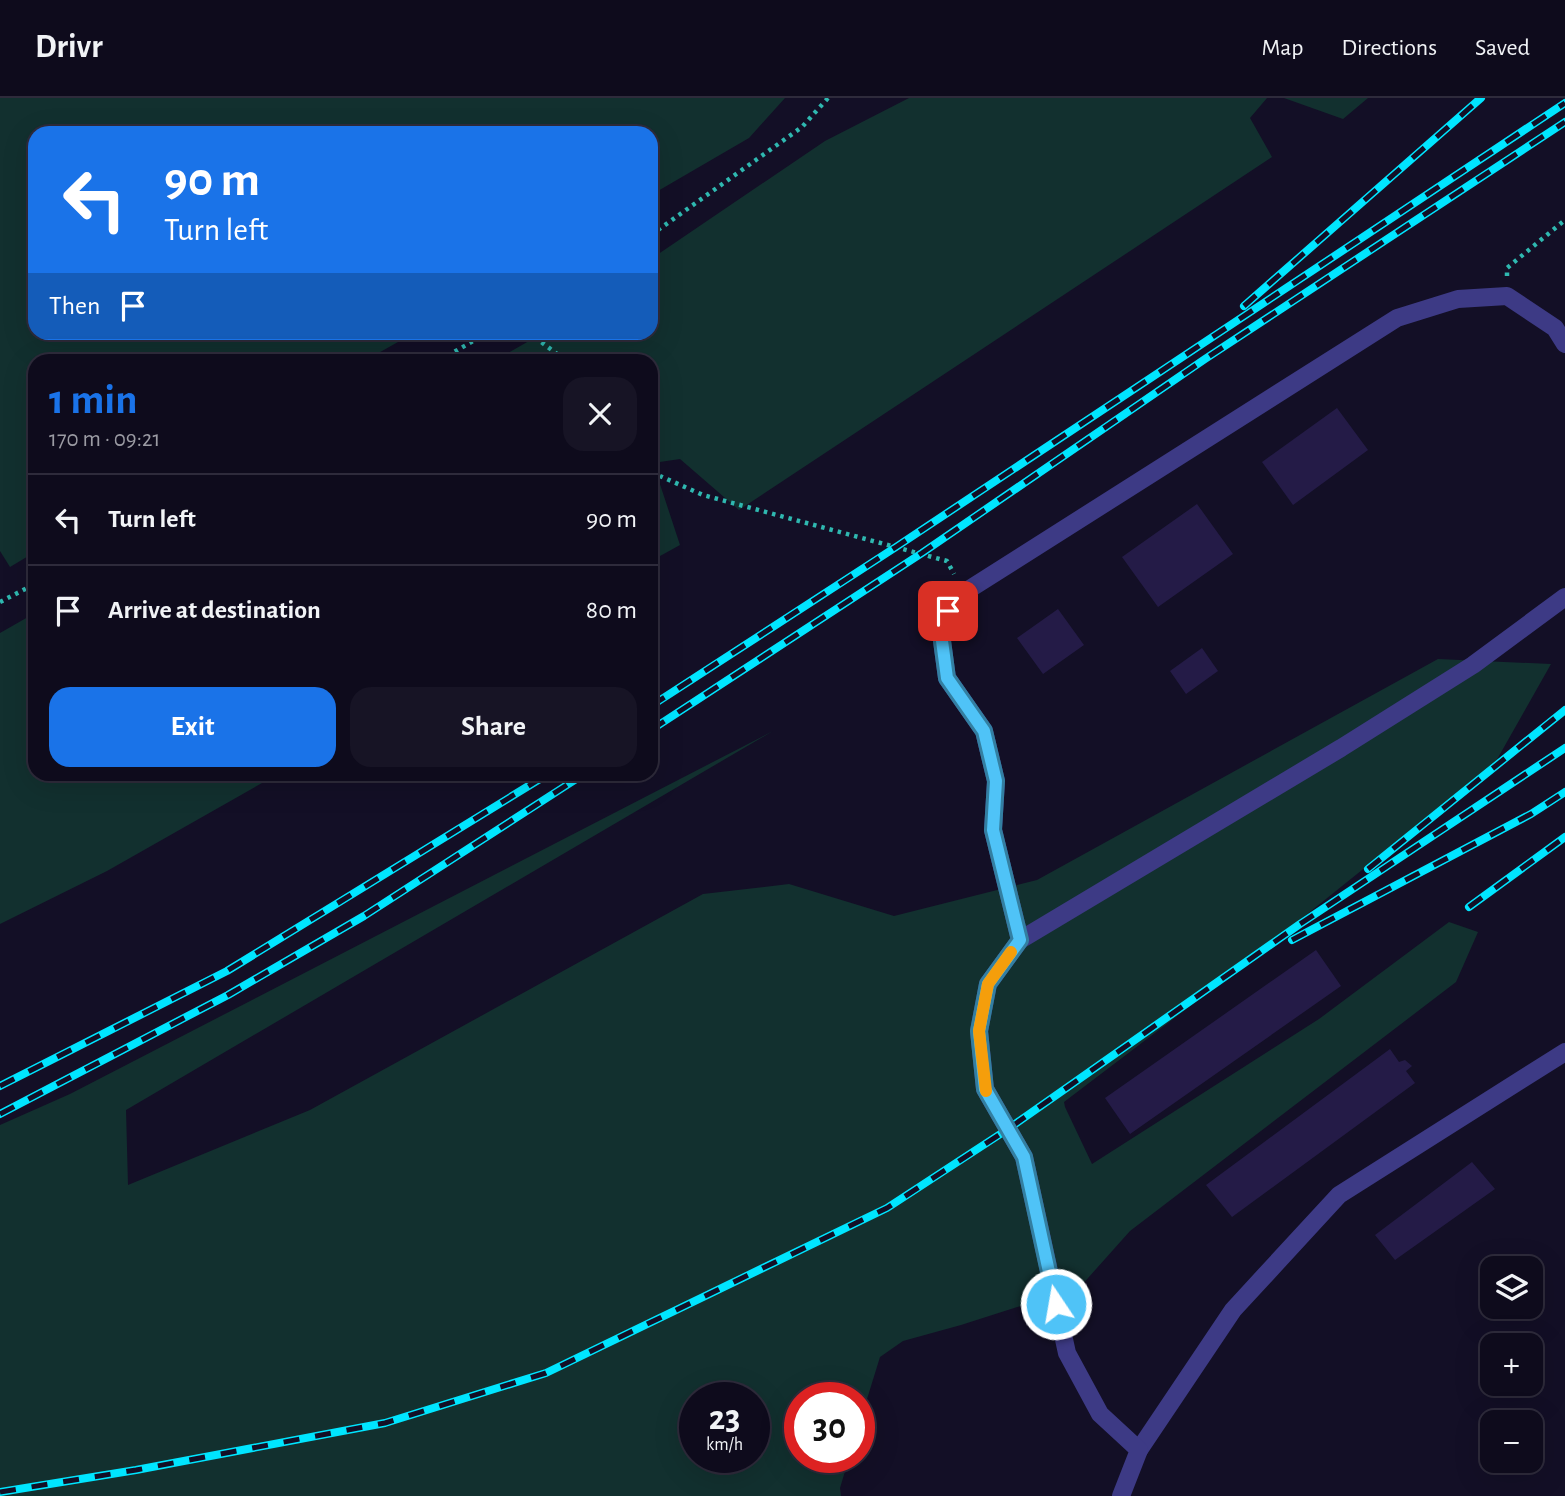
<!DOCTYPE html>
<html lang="en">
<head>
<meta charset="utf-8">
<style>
  :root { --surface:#0e0b1c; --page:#171425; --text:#f1f3f6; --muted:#9b9ba3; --line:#2e2b3b; --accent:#1a73e8 }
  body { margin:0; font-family:"Alegreya Sans",sans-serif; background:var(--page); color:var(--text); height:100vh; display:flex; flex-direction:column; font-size:26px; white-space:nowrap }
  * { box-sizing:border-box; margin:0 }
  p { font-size:23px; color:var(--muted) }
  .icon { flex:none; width:38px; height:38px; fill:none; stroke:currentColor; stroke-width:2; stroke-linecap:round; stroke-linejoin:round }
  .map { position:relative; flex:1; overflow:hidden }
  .panel { position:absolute; left:28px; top:256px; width:630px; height:427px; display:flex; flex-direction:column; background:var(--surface); border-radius:21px; box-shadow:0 7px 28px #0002,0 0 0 2px var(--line) }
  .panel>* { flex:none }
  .top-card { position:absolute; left:28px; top:28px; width:630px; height:214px; border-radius:21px; box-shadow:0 7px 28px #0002,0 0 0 2px var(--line); background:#1a73e8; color:#fff; overflow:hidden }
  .fabs { position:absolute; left:1480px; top:1158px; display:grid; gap:14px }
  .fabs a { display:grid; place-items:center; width:63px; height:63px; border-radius:14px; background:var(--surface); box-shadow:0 7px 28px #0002,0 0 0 2px var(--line); font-size:35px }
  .speed { position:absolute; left:679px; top:1284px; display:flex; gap:14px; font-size:35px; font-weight:700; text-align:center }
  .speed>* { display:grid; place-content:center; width:91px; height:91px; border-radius:50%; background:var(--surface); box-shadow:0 7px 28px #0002,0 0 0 2px var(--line); line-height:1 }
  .speed small { font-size:18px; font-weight:400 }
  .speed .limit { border:10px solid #d22; background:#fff; color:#111 }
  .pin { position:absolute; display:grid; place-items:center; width:60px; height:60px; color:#fff; margin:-30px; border-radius:14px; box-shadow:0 4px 10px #0006 }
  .me { position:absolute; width:77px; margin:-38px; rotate:348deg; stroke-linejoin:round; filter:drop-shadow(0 0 5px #0008) }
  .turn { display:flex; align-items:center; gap:24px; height:147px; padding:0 21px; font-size:32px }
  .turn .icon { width:91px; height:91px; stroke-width:2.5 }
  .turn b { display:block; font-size:49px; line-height:60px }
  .then { display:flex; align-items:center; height:66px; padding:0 21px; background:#0003; gap:14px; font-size:26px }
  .round { display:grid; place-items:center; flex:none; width:74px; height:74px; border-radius:21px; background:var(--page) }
  .head { display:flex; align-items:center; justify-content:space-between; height:119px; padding:0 21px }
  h1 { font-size:42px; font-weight:700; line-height:52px; color:var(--accent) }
  .cta { display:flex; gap:14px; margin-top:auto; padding:14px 21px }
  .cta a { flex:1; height:80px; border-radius:21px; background:var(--accent); color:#fff; font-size:28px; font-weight:700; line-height:80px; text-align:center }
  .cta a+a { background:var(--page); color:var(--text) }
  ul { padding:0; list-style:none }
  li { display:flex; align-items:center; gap:21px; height:91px; padding:0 21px; border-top:2px solid var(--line) }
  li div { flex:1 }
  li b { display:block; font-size:26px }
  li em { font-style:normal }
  header { display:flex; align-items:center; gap:42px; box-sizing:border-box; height:98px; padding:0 35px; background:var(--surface); border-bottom:2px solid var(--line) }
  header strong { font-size:33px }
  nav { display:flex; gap:38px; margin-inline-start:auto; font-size:24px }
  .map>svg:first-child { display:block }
  .green { fill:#12302f; fill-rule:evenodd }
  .building { fill:#241b47 }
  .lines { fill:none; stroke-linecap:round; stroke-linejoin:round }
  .path { stroke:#2fb8b0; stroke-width:4.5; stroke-dasharray:3.5 5; stroke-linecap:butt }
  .lane { stroke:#3d3a85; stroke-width:18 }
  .street { stroke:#3d3a85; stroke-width:18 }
  .rail-casing { stroke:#00e5ff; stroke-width:8 }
  .rail { stroke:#130f26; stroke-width:5; stroke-dasharray:16; stroke-linecap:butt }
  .route-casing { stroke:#337fa1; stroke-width:18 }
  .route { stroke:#4fc3f7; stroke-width:12 }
  .slow { stroke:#f59e0b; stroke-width:12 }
</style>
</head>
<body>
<header>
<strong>Drivr</strong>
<nav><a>Map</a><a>Directions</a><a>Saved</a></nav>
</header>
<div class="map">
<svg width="1565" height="1398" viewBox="0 0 1565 1398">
  <rect width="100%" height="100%" fill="#130f26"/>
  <path class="green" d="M0,0H785L749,40L651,97V35H35V234L414,235L366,262H35V454L10,469L0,453Z
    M909,0H1267L1250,20L1272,59L739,412L680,361L653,365L680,447L651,463V262H496L543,235L651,234V161L825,43Z
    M1284,0H1368L1343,21Z
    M35,515V676H278L107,773L0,826V535Z
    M1438,561L1551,566L1495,665L1239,871L1064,1004L1065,1009L1092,1066L1319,921L1449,824L1478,834L1456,884L1130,1133L1080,1189L961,1227L903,1243L880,1259L859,1327V1300H800V1360H849L840,1390L841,1398H0V1027L70,996L773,633L126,1012L128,1087L310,1012L703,796L789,786L894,818L1037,782ZM695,1300H754V1360H695Z"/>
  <path class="building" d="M1337,310L1368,352L1293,407L1262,364Z
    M1197,406L1233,456L1158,509L1122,459Z
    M1058,511L1084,547L1043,576L1017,540Z
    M1202,550L1218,573L1186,596L1170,573Z
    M1316,852L1341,888L1130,1036L1105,1000Z
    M1390,951L1399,964L1405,962L1412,968L1406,973L1415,985L1232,1119L1206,1087Z
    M1472,1064L1495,1091L1395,1162L1375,1137Z"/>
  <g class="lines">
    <path class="path" d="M651,137L802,29L828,0
      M1507,178V170L1565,122
      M528,234L565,262
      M440,262L489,234
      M651,363L660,378L703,397L947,463L954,476
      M0,504L35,486"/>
    <path class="lane" d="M1139,1352L1233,1212L1339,1097L1565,954"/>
    <path class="street" d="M1020,842L993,732L996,683L984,633L947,580L940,528L957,499L1397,220L1458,201L1507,198L1555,230L1565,246
      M1121,1398L1139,1352L1100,1316L1067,1255L1024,1059L985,991L979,933L988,886L1020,842L1341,650L1473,567L1565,499"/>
    <defs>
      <path id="rail" d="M1244,208L1481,0
        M651,608L896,449L1565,5
        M651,632L922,455L1205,261L1565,24
        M1368,771L1565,612
        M1469,809L1565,739
        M1292,842L1531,716L1565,694
        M0,988L227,873L548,676
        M0,1016L228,897L364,818L584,676
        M0,1394L136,1372L385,1325L546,1275L887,1110L1008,1031L1300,826L1565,650"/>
    </defs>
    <use href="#rail" class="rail-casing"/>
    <use href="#rail" class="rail"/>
  </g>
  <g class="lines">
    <defs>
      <path id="route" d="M948,513L940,528L947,580L984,633L996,683L993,732L1020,842L988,886L979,933L981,953L985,991L1024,1059L1056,1206"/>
    </defs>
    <use href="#route" class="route-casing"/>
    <use href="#route" class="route"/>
    <path class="slow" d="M986,993L979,933L988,886L1011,854"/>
  </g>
</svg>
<div class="fabs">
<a><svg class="icon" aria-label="layers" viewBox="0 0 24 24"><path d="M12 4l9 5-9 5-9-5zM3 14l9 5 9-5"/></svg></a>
<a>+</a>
<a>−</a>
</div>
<div class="speed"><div>23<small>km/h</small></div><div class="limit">30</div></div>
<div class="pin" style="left:948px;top:513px;background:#d93025"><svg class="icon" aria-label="arrive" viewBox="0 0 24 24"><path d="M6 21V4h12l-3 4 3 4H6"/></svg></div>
<svg class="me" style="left:1056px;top:1206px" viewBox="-20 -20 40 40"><circle r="17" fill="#4fc3f7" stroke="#fff" stroke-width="3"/><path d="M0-11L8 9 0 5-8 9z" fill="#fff"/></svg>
<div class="top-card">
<div class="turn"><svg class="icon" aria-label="left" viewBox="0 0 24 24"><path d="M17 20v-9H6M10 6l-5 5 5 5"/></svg><div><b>90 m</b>Turn left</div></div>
<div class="then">Then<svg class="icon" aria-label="arrive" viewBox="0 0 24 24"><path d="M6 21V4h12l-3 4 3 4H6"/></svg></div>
</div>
<section class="panel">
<div class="head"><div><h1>1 min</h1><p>170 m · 09:21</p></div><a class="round"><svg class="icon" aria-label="close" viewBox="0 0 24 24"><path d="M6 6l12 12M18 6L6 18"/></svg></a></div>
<ul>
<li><svg class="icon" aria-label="left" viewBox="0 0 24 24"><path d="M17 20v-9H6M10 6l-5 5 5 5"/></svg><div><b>Turn left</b></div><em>90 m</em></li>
<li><svg class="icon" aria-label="arrive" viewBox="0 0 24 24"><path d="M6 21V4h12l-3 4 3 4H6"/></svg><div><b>Arrive at destination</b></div><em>80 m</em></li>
</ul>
<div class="cta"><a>Exit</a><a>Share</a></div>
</section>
</div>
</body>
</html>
